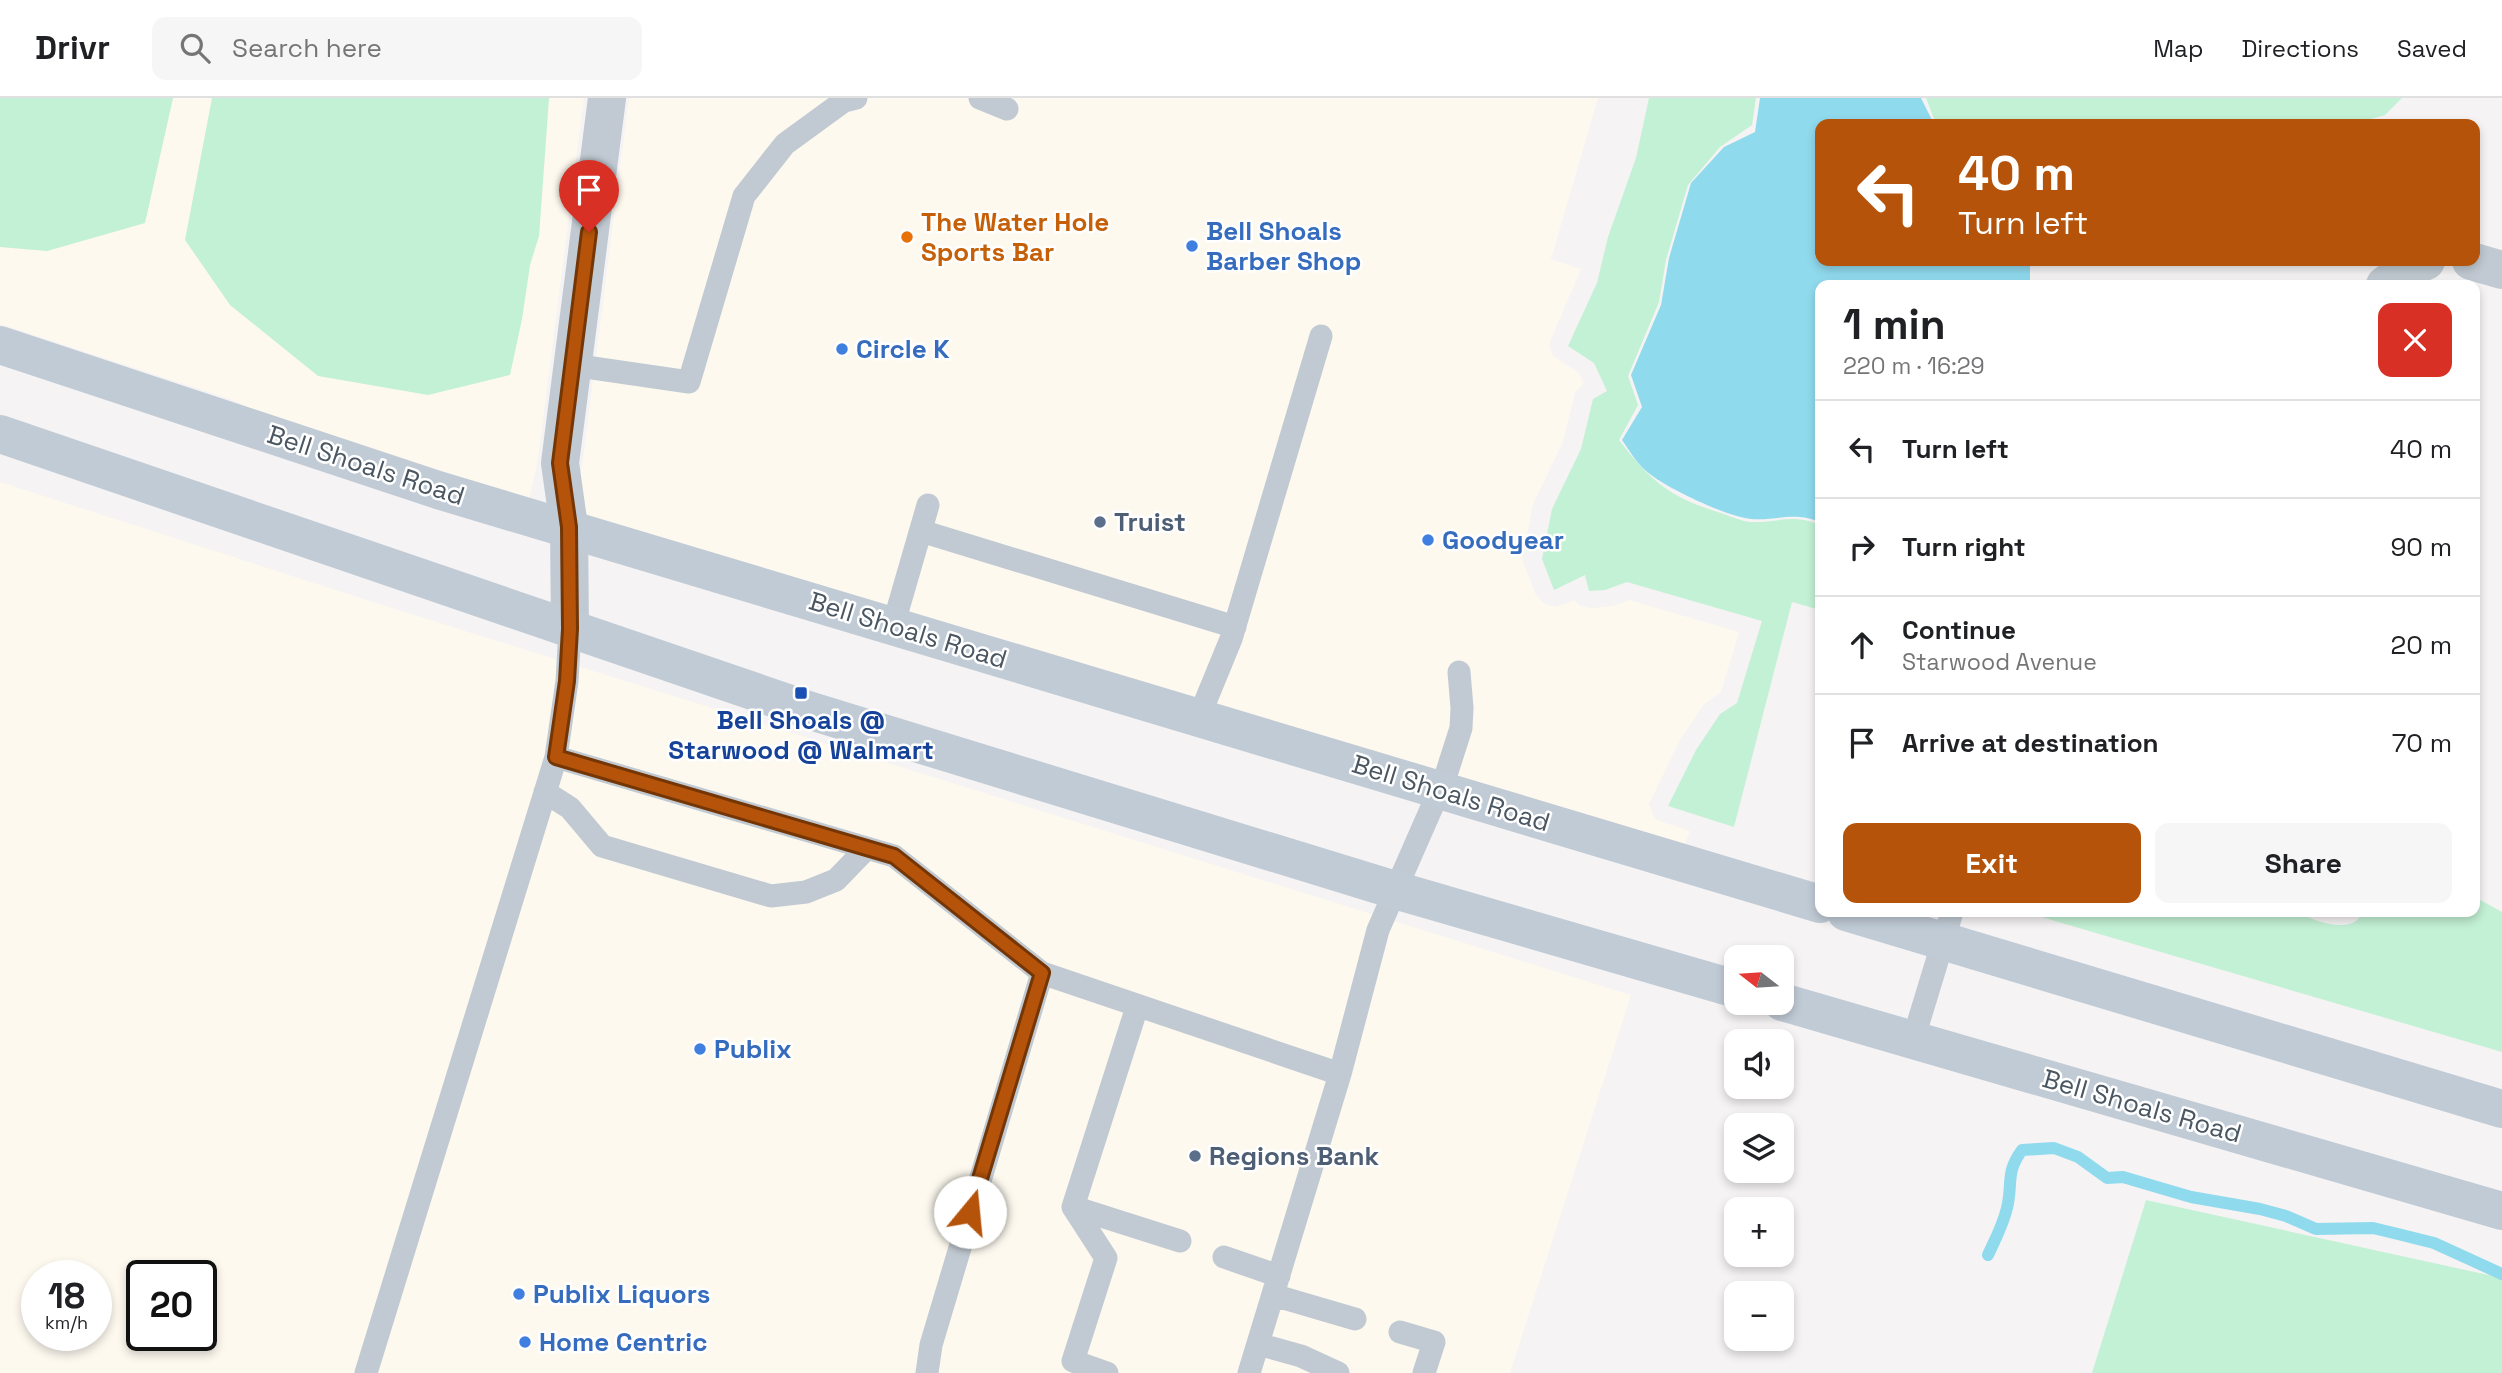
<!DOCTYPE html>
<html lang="en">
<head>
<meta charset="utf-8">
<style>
  :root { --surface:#fff; --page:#f6f6f6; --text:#202124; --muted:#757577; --line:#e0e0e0; --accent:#b45309 }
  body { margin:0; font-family:"Space Grotesk",sans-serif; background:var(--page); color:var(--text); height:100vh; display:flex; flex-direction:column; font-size:26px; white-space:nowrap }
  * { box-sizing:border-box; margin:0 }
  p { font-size:23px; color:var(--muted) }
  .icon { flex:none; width:38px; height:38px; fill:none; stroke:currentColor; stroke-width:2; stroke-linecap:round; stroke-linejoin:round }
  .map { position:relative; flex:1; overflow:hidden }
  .drawer { position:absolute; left:1815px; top:182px; width:665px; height:637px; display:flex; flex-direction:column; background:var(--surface); border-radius:14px; box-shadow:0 4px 10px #0003 }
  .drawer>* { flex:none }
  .guide { position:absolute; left:1815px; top:21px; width:665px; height:147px; border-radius:14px; box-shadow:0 4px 10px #0003; background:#b45309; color:#fff; overflow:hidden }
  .needle { width:46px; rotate:287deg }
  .fabs { position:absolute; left:1724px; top:847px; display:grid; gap:14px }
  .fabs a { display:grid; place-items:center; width:70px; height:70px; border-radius:14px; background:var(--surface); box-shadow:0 4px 10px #0003; font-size:35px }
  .speed { position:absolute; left:21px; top:1162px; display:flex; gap:14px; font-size:35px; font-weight:700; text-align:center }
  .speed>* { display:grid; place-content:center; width:91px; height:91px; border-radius:50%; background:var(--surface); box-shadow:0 4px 10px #0003; line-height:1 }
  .speed small { font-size:18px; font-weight:400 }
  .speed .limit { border:4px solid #111; border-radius:10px; background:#fff; color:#111 }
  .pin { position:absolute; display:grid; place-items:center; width:60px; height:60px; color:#fff; margin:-72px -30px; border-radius:50% 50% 50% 0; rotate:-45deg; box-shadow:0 0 7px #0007 }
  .pin .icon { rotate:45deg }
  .me { position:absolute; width:77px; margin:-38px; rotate:17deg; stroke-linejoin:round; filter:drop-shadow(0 0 5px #0008) }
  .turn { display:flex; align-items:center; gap:24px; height:147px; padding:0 28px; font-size:32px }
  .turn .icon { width:91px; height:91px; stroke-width:2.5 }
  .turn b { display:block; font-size:49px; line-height:60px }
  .round { display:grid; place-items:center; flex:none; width:74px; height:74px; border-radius:14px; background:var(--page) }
  .overview { display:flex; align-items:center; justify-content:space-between; height:119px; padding:0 28px }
  h1 { font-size:42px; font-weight:700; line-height:52px }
  .button { display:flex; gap:14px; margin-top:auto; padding:14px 28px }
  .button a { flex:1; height:80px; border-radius:14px; background:var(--accent); color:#fff; font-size:28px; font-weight:700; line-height:80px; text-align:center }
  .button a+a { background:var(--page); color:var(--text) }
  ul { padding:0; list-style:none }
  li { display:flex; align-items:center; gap:21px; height:98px; padding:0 28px; border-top:2px solid var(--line) }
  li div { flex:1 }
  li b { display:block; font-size:26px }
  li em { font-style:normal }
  header { display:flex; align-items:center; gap:42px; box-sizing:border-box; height:98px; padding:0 35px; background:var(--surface); border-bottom:2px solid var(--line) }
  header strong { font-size:33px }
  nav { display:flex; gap:38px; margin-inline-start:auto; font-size:24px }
  .search { width:490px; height:63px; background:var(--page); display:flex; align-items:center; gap:18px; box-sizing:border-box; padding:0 24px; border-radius:14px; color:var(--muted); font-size:26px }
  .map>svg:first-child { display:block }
  .commercial { fill:#fdf9ef; fill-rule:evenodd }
  .green { fill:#c3f1d5 }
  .water { fill:#90daee }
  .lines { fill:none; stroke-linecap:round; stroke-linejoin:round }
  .stream { stroke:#90daee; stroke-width:12 }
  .service { stroke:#c1cad2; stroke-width:23 }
  .minor { stroke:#c1cad2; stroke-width:38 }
  .secondary { stroke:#c1cbd6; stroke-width:38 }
  .route-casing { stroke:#753606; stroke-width:18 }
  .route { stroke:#b45309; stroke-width:12 }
  .food-dot { fill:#e8710a; stroke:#fff; stroke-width:2.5 }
  .shop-dot { fill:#3f7fe0; stroke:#fff; stroke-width:2.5 }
  .service-dot { fill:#5c6f8a; stroke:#fff; stroke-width:2.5 }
  .transit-dot { fill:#1a4fb4; stroke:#fff; stroke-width:2.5 }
  .labels { text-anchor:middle; stroke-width:5; stroke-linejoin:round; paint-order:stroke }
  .food-label { font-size:26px; font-weight:bold; fill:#c56008; stroke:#fff; text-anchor:start }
  .shop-label { font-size:26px; font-weight:bold; fill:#366cbe; stroke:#fff; text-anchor:start }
  .street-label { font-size:26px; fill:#4a5661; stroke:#fff }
  .service-label { font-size:26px; font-weight:bold; fill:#4e5e75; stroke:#fff; text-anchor:start }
  .transit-label { font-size:26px; font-weight:bold; fill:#164399; stroke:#fff }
</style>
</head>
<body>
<header>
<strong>Drivr</strong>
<div class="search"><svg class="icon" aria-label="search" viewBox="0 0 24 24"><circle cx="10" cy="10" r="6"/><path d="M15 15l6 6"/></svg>Search here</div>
<nav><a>Map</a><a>Directions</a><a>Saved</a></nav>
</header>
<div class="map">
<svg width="2502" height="1275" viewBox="0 0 2502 1275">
  <rect width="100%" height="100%" fill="#f5f3f3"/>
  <path class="commercial" d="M173,0H212L211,10L522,221L530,167L539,138L549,0H584L538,361L526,416L388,374L230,301L0,226V149L47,153L145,125Z
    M629,0H1598L1551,161L1581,171L1549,246L1553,258L1579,275L1584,285L1575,295L1563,344L1533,406L1522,462L1536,497L1544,506L1557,509L1574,502L1581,508L1592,510L1613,508L1629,502L1739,534L1721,594L1704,606L1680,642L1649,706L1653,717L1657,722L1690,733L1674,773L569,429L582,369Z
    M0,384L395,511L1631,897L1510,1275H0ZM37,1178H96V1237H37ZM142,1178H201V1237H142Z"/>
  <path class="green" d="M0,0H173L145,125L47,153L0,149Z
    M212,0H549L539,138L530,167L522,221L510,277L428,297L318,278L230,207L185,142Z
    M1649,0H1756L1752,27L1720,49L1688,87L1666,162L1659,204L1628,278L1638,307L1619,342C1652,385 1671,400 1724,416C1732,419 1741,423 1750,424C1778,425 1792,415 1820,427V512L1792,504L1734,729L1668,708L1696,652L1720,616L1737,605L1762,523L1627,484L1605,492L1589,493L1585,477L1554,492L1542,461L1552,411L1581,351L1593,301L1607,293L1594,265L1568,248L1597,185L1608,139L1636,60Z
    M1926,0H2402L2385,17L2352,26H1936Z
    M2475,799L2502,814V954L2024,814H2296C2313,822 2352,839 2363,814H2474Z
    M2146,1102L2502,1180V1275H2092Z"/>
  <path class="water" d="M1760,0H1921L1934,26H1820V163H2030V187H1820V424C1792,413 1778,423 1751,421C1728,419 1663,389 1645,372C1636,364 1629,352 1622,342L1642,309L1631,277L1661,207L1669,160L1691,85L1724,49L1755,34Z"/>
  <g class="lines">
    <path class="stream" d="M1988,1157C1995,1142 2003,1127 2007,1110C2013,1086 2005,1075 2022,1052L2054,1050L2078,1059L2107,1080L2123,1079L2191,1099L2260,1111L2286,1118L2316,1131L2373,1130L2402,1137L2434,1145L2502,1176"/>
    <path class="service" d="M980,0L1007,11
      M572,267L689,284L744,98L785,46L844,3L856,0
      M921,433L1235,529
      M893,528L928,407
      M1199,619L1231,541L1321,238
      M556,659L894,758L1042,875L931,1247L927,1275
      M545,694L570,710L602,748L771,798L806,794L836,782L867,750
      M1042,875L1340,976
      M1913,942L1952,814
      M1073,1109L1137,909
      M1073,1109L1106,1160L1073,1263L1107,1275
      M1073,1109L1180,1143
      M1224,1159L1279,1178
      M1273,1197L1355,1221
      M1400,1234L1434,1244L1424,1275
      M1258,1246L1301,1258L1338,1275
      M366,1275L556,659L567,583L570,531
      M1249,1275L1340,976L1378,832L1446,677L1461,630L1462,610L1459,574"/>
    <path class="minor" d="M2471,163L2502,172
      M2385,187L2403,173L2426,163
      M570,531L569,429L560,365L607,0"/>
    <path class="secondary" d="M0,247L438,392L1820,806
      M0,336L811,613L1395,792L1736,891
      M1846,814L2502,1011
      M1782,904L2502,1113"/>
  </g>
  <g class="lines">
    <defs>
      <path id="route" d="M589,134L560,365L569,429L570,531L567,583L556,659L894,758L1042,875L970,1114"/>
    </defs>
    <use href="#route" class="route-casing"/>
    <use href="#route" class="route"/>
  </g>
  <circle class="food-dot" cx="907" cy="139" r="7"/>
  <g class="shop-dot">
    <circle cx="1192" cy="148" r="7"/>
    <circle cx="842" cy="251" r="7"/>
    <circle cx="1428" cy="442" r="7"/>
    <circle cx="700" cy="951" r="7"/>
    <circle cx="519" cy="1196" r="7"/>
    <circle cx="525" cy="1244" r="7"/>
  </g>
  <g class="service-dot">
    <circle cx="1100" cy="424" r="7"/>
    <circle cx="1195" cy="1058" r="7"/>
  </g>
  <rect class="transit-dot" x="794" y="588" width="14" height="14" rx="3.5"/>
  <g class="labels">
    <g class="food-label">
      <text x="921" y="133">The Water Hole<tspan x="921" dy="30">Sports Bar</tspan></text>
    </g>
    <g class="shop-label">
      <text x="1206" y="142">Bell Shoals<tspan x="1206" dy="30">Barber Shop</tspan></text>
      <text x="856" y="260">Circle K</text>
      <text x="1442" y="451">Goodyear</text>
      <text x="714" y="960">Publix</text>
      <text x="533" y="1205">Publix Liquors</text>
      <text x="539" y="1253">Home Centric</text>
    </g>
    <g class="street-label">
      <text transform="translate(366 367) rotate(18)" y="9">Bell Shoals Road</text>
      <text transform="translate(908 532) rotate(17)" y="9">Bell Shoals Road</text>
      <text transform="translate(1451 695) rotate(17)" y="9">Bell Shoals Road</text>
      <text transform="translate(2142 1008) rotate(16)" y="9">Bell Shoals Road</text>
    </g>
    <g class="service-label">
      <text x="1114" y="433">Truist</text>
      <text x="1209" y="1067">Regions Bank</text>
    </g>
    <g class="transit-label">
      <text x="801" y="631">Bell Shoals @<tspan x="801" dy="30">Starwood @ Walmart</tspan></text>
    </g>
  </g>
</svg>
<div class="fabs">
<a><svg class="needle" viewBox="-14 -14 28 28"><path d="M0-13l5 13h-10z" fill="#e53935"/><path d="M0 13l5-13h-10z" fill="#757577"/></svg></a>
<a><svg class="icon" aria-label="sound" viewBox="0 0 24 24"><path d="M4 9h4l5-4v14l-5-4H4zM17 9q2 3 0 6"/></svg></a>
<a><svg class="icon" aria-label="layers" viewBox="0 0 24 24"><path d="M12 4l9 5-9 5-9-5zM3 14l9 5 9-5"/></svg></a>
<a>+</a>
<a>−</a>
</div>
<div class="speed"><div>18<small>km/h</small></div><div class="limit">20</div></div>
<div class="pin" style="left:589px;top:134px;background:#d93025"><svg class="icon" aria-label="arrive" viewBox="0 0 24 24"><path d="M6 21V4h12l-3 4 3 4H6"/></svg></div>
<svg class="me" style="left:970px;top:1114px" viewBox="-20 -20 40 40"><circle r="19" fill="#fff"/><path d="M0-13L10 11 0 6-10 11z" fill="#b45309"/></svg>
<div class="guide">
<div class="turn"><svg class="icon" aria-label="left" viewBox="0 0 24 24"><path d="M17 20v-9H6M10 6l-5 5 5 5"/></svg><div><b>40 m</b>Turn left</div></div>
</div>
<section class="drawer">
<div class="overview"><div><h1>1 min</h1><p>220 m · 16:29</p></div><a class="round" style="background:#d93025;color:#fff"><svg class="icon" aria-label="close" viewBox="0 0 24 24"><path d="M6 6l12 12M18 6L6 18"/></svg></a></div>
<ul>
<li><svg class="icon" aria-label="left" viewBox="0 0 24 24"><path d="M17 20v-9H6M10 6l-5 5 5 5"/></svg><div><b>Turn left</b></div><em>40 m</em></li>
<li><svg class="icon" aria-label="right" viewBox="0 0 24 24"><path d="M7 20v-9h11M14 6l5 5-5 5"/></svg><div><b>Turn right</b></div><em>90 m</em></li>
<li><svg class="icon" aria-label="ahead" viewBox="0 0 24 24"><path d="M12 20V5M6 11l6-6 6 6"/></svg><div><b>Continue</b><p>Starwood Avenue</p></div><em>20 m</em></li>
<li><svg class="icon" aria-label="arrive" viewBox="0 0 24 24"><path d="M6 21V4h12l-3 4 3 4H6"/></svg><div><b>Arrive at destination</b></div><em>70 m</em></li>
</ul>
<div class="button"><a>Exit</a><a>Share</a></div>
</section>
</div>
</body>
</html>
